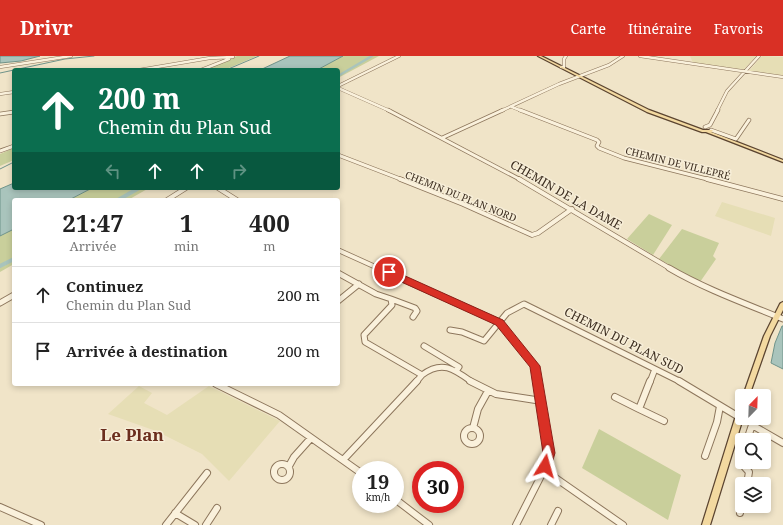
<!DOCTYPE html>
<html lang="fr">
<head>
<meta charset="utf-8">
<style>
  :root { --surface:#fff; --page:#f6f6f6; --text:#222; --muted:#767676; --line:#e0e0e0; --accent:#d93025 }
  body { margin:0; font-family:"Noto Serif",serif; background:var(--page); color:var(--text); height:100vh; display:flex; flex-direction:column; font-size:15px; white-space:nowrap }
  * { box-sizing:border-box; margin:0 }
  p { font-size:13px; color:var(--muted) }
  .icon { flex:none; width:22px; height:22px; fill:none; stroke:currentColor; stroke-width:2; stroke-linecap:round; stroke-linejoin:round }
  .map { position:relative; flex:1; overflow:hidden }
  .panel { position:absolute; left:12px; top:142px; width:328px; height:188px; display:flex; flex-direction:column; background:var(--surface); border-radius:4px; box-shadow:0 2px 6px #0003 }
  .panel>* { flex:none }
  .banner { position:absolute; left:12px; top:12px; width:328px; height:122px; border-radius:4px; box-shadow:0 2px 6px #0003; background:#0b6e4f; color:#fff; overflow:hidden }
  .needle { width:26px; rotate:23deg }
  .buttons { position:absolute; left:735px; top:333px; display:grid; gap:8px }
  .buttons a { display:grid; place-items:center; width:36px; height:36px; border-radius:4px; background:var(--surface); box-shadow:0 2px 6px #0003; font-size:20px }
  .speed { position:absolute; left:352px; top:405px; display:flex; gap:8px; font-size:20px; font-weight:700; text-align:center }
  .speed>* { display:grid; place-content:center; width:52px; height:52px; border-radius:50%; background:var(--surface); box-shadow:0 2px 6px #0003; line-height:1 }
  .speed small { font-size:10px; font-weight:400 }
  .speed .limit { border:6px solid #d22; background:#fff; color:#111 }
  .pin { position:absolute; display:grid; place-items:center; width:34px; height:34px; color:#fff; margin:-17px; border:2px solid #fff; border-radius:50%; box-shadow:0 1px 4px #0007 }
  .me { position:absolute; width:44px; margin:-22px; rotate:8deg; stroke-linejoin:round; filter:drop-shadow(0 0 3px #0008) }
  .turn { display:flex; align-items:center; gap:14px; height:84px; padding:0 20px; font-size:18px }
  .turn .icon { width:52px; height:52px; stroke-width:2.5 }
  .turn b { display:block; font-size:28px; line-height:34px }
  .lanes { display:flex; align-items:center; height:38px; padding:0 20px; background:#0003; justify-content:center; gap:20px; direction:ltr }
  .lanes .off { opacity:.35 }
  .eta { display:flex; justify-content:space-evenly; align-items:center; height:68px; text-align:center }
  .eta b { font-size:24px; font-weight:700; line-height:28px }
  ul { padding:0; list-style:none }
  li { display:flex; align-items:center; gap:12px; height:56px; padding:0 20px; border-top:1px solid var(--line) }
  li div { flex:1 }
  li b { display:block; font-size:15px }
  li em { font-style:normal }
  header { display:flex; align-items:center; gap:24px; box-sizing:border-box; height:56px; padding:0 20px; background:var(--accent); color:#fff }
  header strong { font-size:19px }
  nav { display:flex; gap:22px; margin-inline-start:auto; font-size:14px }
  .map>svg:first-child { display:block }
  .farmland { fill:#e6deb5 }
  .green { fill:#c9cf9b }
  .water { fill:#a9c4bc; stroke:#6f938a }
  .lines { fill:none; stroke-linecap:round; stroke-linejoin:round }
  .stream { stroke:#6f938a; stroke-width:1 }
  .canal-far1 { stroke:#a9c4bc; stroke-width:2.5 }
  .canal { stroke:#a9c4bc; stroke-width:4 }
  .minor-far4-casing { stroke:#8d765c; stroke-width:3.5 }
  .minor-far3-casing { stroke:#8d765c; stroke-width:4.5 }
  .minor-far2-casing { stroke:#8d765c; stroke-width:5.5 }
  .minor-far1-casing { stroke:#8d765c; stroke-width:7 }
  .minor-casing { stroke:#8d765c; stroke-width:8 }
  .major-casing { stroke:#5b4430; stroke-width:2.5 }
  .minor-far4 { stroke:#faf1dc; stroke-width:2.5 }
  .minor-far3 { stroke:#faf1dc; stroke-width:3 }
  .minor-far2 { stroke:#faf1dc; stroke-width:4 }
  .minor-far1 { stroke:#faf1dc; stroke-width:5 }
  .minor { stroke:#faf1dc; stroke-width:6 }
  .major { fill:#f3d9a0; fill-rule:evenodd }
  .route { fill:#d93025; stroke:#8d1f18 }
  .labels { text-anchor:middle; stroke-width:3; stroke-linejoin:round; paint-order:stroke }
  .far-street-label { font-size:10px; fill:#3d2e20; stroke:#f7eed8 }
  .street-label { font-size:12px; fill:#3d2e20; stroke:#f7eed8 }
  .near-quarter-label { font-size:17px; font-weight:bold; fill:#6b2e1e; stroke:#f7eed8 }
</style>
</head>
<body>
<header>
<strong>Drivr</strong>
<nav><a>Carte</a><a>Itinéraire</a><a>Favoris</a></nav>
</header>
<div class="map">
<svg width="783" height="469" viewBox="0 0 783 469">
  <rect width="100%" height="100%" fill="#f0e4c8"/>
  <path class="farmland" d="M690,0H757L743,14L693,7Z
    M762,0L783,1V20L749,15Z
    M722,146L775,162L771,180L715,160Z
    M139,330L152,337L144,347L167,359L209,330L280,365L229,425L202,398L156,375L108,358Z"/>
  <path class="green" d="M237,0H257L224,14H203Z
    M343,0H379L338,22V14H317Z
    M14,92V104L0,110V98Z
    M92,132H149L128,144H69Z
    M649,158L672,169L653,199L627,183Z
    M14,173V208L0,216V180Z
    M682,173L719,187L713,200L716,203L700,226L659,203Z
    M599,373L681,419L668,464L582,412Z"/>
  <path class="water" d="M0,0H40L21,5L0,7Z
    M290,0H343L317,14H260Z
    M14,127V132H92L69,144H14V173L0,180V133Z
    M782,270H783V313L771,307L775,287Z"/>
  <g class="lines">
    <path class="stream" d="M226,14L259,0
      M0,17L65,3L94,0
      M0,113L14,106"/>
    <path class="canal-far1" d="M338,20L372,0"/>
    <path class="canal" d="M118,144L139,132
      M0,210L14,203"/>
    <defs>
      <path id="minor-far4" d="M640,0L783,21
        M0,11L71,0
        M561,11H564V3L566,0
        M139,14L210,2L233,1
        M201,14L229,3
        M338,30L399,0
        M338,32L390,55
        M0,38L14,36
        M512,51L522,55
        M501,55L559,28L609,9L623,0
        M717,55L727,35L759,0"/>
      <path id="minor-far3" d="M388,54L521,124
        M520,54L597,84L599,86L597,90L599,92L624,102L711,124
        M0,58L14,56
        M705,71L710,69L718,54
        M711,74L736,83L749,64
        M442,82L503,54
        M0,95L14,90
        M338,99L403,124"/>
      <path id="minor-far2" d="M400,123L463,148L532,179L538,177L572,153
        M519,123L671,213
        M707,123L783,143
        M218,132L237,144
        M167,144L186,132
        M338,194L380,213"/>
      <path id="minor-far1" d="M378,212L499,266L535,310L538,326
        M669,212C705,233 744,247 783,263
        M338,217L376,238L391,243L392,249L364,279L365,286L422,319C442,304 454,313 472,326
        M391,243L415,252L417,255L413,261
        M338,245L359,228
        M0,247L14,239
        M450,274L462,276L484,285L507,257L524,248L681,326
        M424,290L459,311L456,315
        M416,326L422,319
        M650,326L655,313"/>
      <path id="minor" d="M470,325L496,338L542,345
        M679,325L739,361
        M216,328L279,359L361,417
        M615,341L639,353L650,325
        M639,353L664,365
        M464 380a8 8 0 1 1 16 0a8 8 0 1 1-16 0Z
        M473,372L478,353L488,335
        M747,384L752,369L783,387
        M705,400L717,366L720,350
        M742,403L741,407L749,416L747,428
        M343,404L417,325
        M274 416a8 8 0 1 1 16 0a8 8 0 1 1-16 0Z
        M289,410L294,401L311,382
        M544,414L623,469
        M395,443L429,469
        M0,451L41,469
        M175,457L195,469
        M740,457L742,447
        M166,469L207,417
        M206,469L217,452
        M516,469L544,414L549,397L537,325
        M551,469L558,455"/>
      <path id="major" d="M538,0H541L649,54L703,74H712L713,75L711,76L783,104V106L706,76H702L647,56Z
        M783,246V254L770,280L749,340H743L764,280L780,248L781,247Z
        M742,350V362H743L710,469H702L738,353L740,351Z"/>
    </defs>
    <use href="#minor-far4" class="minor-far4-casing"/>
    <use href="#minor-far3" class="minor-far3-casing"/>
    <use href="#minor-far2" class="minor-far2-casing"/>
    <use href="#minor-far1" class="minor-far1-casing"/>
    <use href="#minor" class="minor-casing"/>
    <use href="#major" class="major-casing"/>
    <use href="#minor-far4" class="minor-far4"/>
    <use href="#minor-far3" class="minor-far3"/>
    <use href="#minor-far2" class="minor-far2"/>
    <use href="#minor-far1" class="minor-far1"/>
    <use href="#minor" class="minor"/>
    <use href="#major" class="major"/>
  </g>
  <path class="route" d="M386,214H392L503,264L540,310L555,397L550,414L545,416L541,414L539,410L543,397L530,311L496,269L386,219Z"/>
  <g class="labels">
    <g class="far-street-label">
      <text transform="translate(678 107) rotate(14)" y="4">CHEMIN DE VILLEPRÉ</text>
      <text transform="translate(461 140) rotate(22)" y="4">CHEMIN DU PLAN NORD</text>
    </g>
    <g class="street-label">
      <text transform="translate(566 139) rotate(30)" y="4">CHEMIN DE LA DAME</text>
      <text transform="translate(624 285) rotate(27)" y="4">CHEMIN DU PLAN SUD</text>
    </g>
    <g class="near-quarter-label">
      <text x="132" y="385">Le Plan</text>
    </g>
  </g>
</svg>
<div class="buttons">
<a><svg class="needle" viewBox="-14 -14 28 28"><path d="M0-13l5 13h-10z" fill="#e53935"/><path d="M0 13l5-13h-10z" fill="#767676"/></svg></a>
<a><svg class="icon" aria-label="search" viewBox="0 0 24 24"><circle cx="10" cy="10" r="6"/><path d="M15 15l6 6"/></svg></a>
<a><svg class="icon" aria-label="layers" viewBox="0 0 24 24"><path d="M12 4l9 5-9 5-9-5zM3 14l9 5 9-5"/></svg></a>
</div>
<div class="speed"><div>19<small>km/h</small></div><div class="limit">30</div></div>
<div class="pin" style="left:389px;top:216px;background:#d93025"><svg class="icon" aria-label="arrive" viewBox="0 0 24 24"><path d="M6 21V4h12l-3 4 3 4H6"/></svg></div>
<svg class="me" style="left:545px;top:410px" viewBox="-20 -20 40 40"><path d="M0-17L14 15 0 8-14 15z" fill="#d93025" stroke="#fff" stroke-width="4"/></svg>
<div class="banner">
<div class="turn"><svg class="icon" aria-label="ahead" viewBox="0 0 24 24"><path d="M12 20V5M6 11l6-6 6 6"/></svg><div><b>200 m</b>Chemin du Plan Sud</div></div>
<div class="lanes"><svg class="icon off" aria-label="left" viewBox="0 0 24 24"><path d="M17 20v-9H6M10 6l-5 5 5 5"/></svg><svg class="icon" aria-label="ahead" viewBox="0 0 24 24"><path d="M12 20V5M6 11l6-6 6 6"/></svg><svg class="icon" aria-label="ahead" viewBox="0 0 24 24"><path d="M12 20V5M6 11l6-6 6 6"/></svg><svg class="icon off" aria-label="right" viewBox="0 0 24 24"><path d="M7 20v-9h11M14 6l5 5-5 5"/></svg></div>
</div>
<section class="panel">
<div class="eta">
<div><b>21:47</b><p>Arrivée</p></div>
<div><b>1</b><p>min</p></div>
<div><b>400</b><p>m</p></div>
</div>
<ul>
<li><svg class="icon" aria-label="ahead" viewBox="0 0 24 24"><path d="M12 20V5M6 11l6-6 6 6"/></svg><div><b>Continuez</b><p>Chemin du Plan Sud</p></div><em>200 m</em></li>
<li><svg class="icon" aria-label="arrive" viewBox="0 0 24 24"><path d="M6 21V4h12l-3 4 3 4H6"/></svg><div><b>Arrivée à destination</b></div><em>200 m</em></li>
</ul>
</section>
</div>
</body>
</html>
